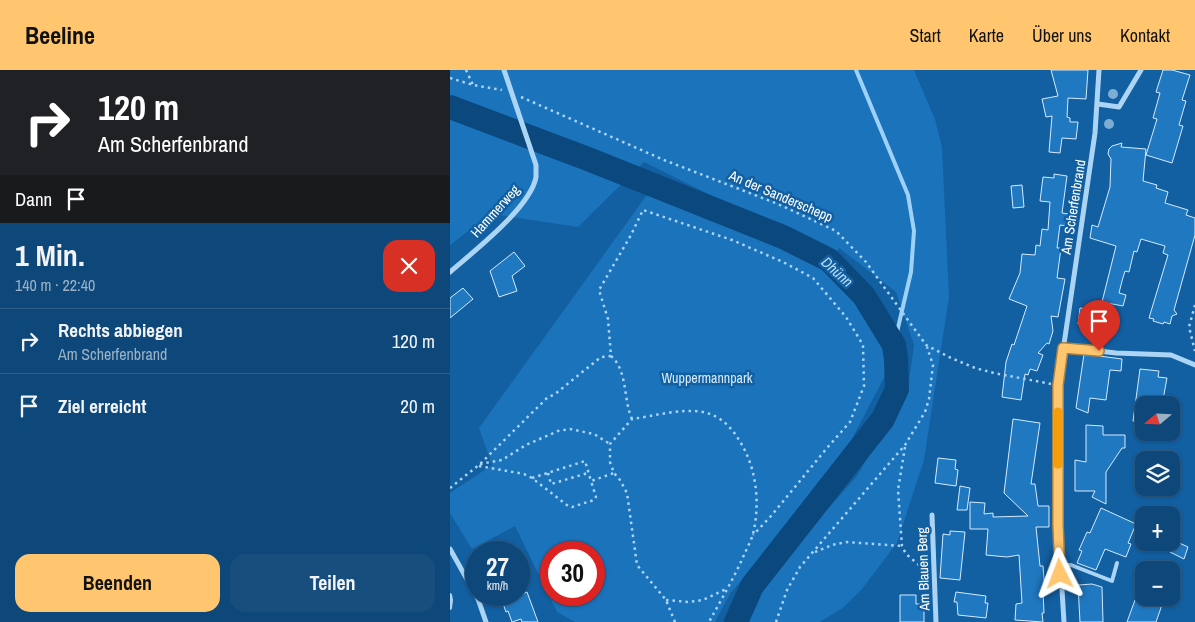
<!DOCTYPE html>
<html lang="de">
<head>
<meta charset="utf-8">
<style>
  :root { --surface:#0e4779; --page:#174e7e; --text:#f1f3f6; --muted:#9bb2c6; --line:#2e5f8a; --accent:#ffc66f }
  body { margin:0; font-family:"Archivo Narrow",sans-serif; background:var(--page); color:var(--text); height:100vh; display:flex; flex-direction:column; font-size:19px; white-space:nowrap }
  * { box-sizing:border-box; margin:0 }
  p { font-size:16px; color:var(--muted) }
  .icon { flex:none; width:28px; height:28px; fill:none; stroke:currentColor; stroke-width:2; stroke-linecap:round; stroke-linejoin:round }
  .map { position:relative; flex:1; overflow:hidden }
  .drawer { display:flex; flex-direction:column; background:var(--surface); width:450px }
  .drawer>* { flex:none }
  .hud { background:#202124; color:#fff; overflow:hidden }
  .needle { width:32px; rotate:251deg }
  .tools { position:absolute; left:685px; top:326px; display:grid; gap:10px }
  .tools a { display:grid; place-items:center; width:45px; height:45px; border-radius:10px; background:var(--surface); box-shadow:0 1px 4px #0004,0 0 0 1px var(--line); font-size:25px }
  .speed { position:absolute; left:15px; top:471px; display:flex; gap:10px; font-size:25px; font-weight:700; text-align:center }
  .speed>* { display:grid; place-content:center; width:65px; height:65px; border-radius:50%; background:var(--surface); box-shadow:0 1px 4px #0004,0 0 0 1px var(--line); line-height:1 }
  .speed small { font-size:12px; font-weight:400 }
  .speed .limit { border:8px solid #d22; background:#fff; color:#111 }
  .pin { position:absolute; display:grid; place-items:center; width:42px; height:42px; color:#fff; margin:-51px -21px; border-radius:50% 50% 50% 0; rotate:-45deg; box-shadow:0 0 5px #0007 }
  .pin .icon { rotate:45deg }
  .me { position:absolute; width:55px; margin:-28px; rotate:357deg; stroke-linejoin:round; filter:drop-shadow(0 0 4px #0008) }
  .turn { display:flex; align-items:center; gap:18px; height:105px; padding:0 15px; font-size:22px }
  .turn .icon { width:65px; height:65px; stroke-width:2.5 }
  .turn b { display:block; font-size:35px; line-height:42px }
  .then { display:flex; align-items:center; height:48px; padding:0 15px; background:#0003; gap:10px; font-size:19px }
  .round { display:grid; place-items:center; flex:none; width:52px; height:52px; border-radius:15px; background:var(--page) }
  .headline { display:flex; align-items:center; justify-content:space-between; height:85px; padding:0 15px }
  h1 { font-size:30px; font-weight:700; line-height:38px }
  .action { display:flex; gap:10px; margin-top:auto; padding:10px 15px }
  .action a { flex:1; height:58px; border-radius:15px; background:var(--accent); color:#111; font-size:20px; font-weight:700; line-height:58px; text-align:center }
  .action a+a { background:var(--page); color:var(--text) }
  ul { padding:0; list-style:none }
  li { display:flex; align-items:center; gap:15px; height:65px; padding:0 15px; border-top:1px solid var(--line) }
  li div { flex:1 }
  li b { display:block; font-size:19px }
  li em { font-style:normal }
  header { display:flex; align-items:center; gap:30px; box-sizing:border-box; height:70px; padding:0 25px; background:var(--accent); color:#111 }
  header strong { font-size:24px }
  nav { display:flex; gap:28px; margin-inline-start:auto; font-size:18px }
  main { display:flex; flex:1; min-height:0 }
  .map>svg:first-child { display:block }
  .green { fill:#1a73bb; fill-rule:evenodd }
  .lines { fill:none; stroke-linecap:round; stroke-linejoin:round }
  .stream { stroke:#9ed1f8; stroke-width:4 }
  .river { stroke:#0b487d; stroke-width:24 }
  .building { fill:#2078c0; stroke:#d4ebfe }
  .path { stroke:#abd4f5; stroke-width:2.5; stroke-dasharray:2.5 4; stroke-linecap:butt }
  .lane { stroke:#abd4f5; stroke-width:4 }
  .street { stroke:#abd4f5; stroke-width:5 }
  .tree { fill:#7dacd4 }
  .route-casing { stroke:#a68148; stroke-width:12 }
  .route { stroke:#ffc66f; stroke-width:9 }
  .slow { stroke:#f59e0b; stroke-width:9 }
  .labels { text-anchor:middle; stroke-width:5; stroke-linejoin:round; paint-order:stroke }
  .street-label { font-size:14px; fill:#fff; stroke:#125fa1 }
  .park-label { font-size:14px; fill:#d4ebfe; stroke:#125fa1 }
  .water-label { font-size:15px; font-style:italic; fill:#b8defb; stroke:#125fa1 }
</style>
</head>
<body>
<header>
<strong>Beeline</strong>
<nav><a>Start</a><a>Karte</a><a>Über uns</a><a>Kontakt</a></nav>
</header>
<main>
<section class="drawer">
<div class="hud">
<div class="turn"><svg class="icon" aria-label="right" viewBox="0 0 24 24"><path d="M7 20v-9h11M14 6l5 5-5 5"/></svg><div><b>120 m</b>Am Scherfenbrand</div></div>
<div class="then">Dann<svg class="icon" aria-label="arrive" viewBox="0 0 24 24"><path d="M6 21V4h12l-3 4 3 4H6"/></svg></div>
</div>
<div class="headline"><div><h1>1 Min.</h1><p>140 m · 22:40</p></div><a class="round" style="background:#d93025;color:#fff"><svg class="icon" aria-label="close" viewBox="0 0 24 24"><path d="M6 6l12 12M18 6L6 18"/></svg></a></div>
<ul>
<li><svg class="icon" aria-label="right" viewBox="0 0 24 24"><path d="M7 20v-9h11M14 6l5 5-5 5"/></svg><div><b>Rechts abbiegen</b><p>Am Scherfenbrand</p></div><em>120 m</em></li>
<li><svg class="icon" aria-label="arrive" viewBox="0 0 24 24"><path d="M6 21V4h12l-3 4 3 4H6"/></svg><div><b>Ziel erreicht</b></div><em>20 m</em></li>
</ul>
<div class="action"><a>Beenden</a><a>Teilen</a></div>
</section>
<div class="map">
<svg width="745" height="552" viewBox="0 0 745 552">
  <rect width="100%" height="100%" fill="#125fa1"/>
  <path class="green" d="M0,0H464L485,49L492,77L499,227L474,390L447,473L412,519L394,537L370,552H285L291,541L329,494L407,406L458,317L464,275L446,222L389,178L385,187L194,92L128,157L41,144L0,175Z
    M204,115L341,174L411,217L440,296L389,394L280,524L265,552H125L107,542L65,456L22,479L0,443V423L42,395L29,358ZM101,482H144V525H101Z"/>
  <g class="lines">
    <path class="stream" d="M406,0L458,125L464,161L461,202L444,275"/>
    <path class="river" d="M0,37L138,89L333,167L379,190L414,226L444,275L446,289L447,319L433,349L302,516L286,552"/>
  </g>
  <path class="building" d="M601,0H638L636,29L618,28L617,47L620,48V52H628L626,69L612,68L610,83L599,82L602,46L596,47L592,29L608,26Z
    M713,0H722L740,5L732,30L736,31L729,55L733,56L722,93L696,85L707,49L703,48L710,23L706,22Z
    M672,73L671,77L696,79L693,111L707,115L706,118L718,122L715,133L738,140L736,145L745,148V165L724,240L727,244L722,246L720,254L714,252L713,254L703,251L704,249L699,248L718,185L713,183L715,176L691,169L687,182L684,181L679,202L675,201L672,211L669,223L676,225L673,236L652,232L666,176L640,168L642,155L648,157L660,117L661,89L658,84L659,79L662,76Z
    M604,104L617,106L612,143L626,145L625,157L610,155L607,178H611L607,208L615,209L608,247L601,246L603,261L599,274L597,273L588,283L593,285L587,301L580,299L578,305L575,304L571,330L552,327L556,292L562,274L564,275L577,236L559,229L570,203L572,184L585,185L586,175L590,176L592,159L598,160L600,132L590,131L593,107L604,108Z
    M572,115L574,137L563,138L561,116Z
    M64,182L75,196L62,206L67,221L49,227L40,201Z
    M13,218L23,229L0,248V228Z
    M630,238L654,241L652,257H650L649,262L638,261V255L628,254Z
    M634,284L672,289L671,301L660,300L656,330L640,328L638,343L626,338Z
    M690,299L709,301L708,307L717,308L712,335H694V353L683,351Z
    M563,349L590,353L581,414H585L588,436H599V457H586L590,496H593L595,521H593L594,543H592L593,552L565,550L566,534L572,533L569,485L557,487L536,485L538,459H520V432L535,433L534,444L543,443V447L578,446L554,423Z
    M636,355L653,356V365H675V378H672L656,402V434L642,427L645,421H625V390L636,392Z
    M488,388L506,390L505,399L508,400L506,416L485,413Z
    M510,416L520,418L517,440H507Z
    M651,438L686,454L678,473L681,474L676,487L655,479L646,500L627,493L632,481L629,480L637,462L640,463Z
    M500,461L515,462L510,510L490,508L493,464L500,465Z
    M725,471L738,477L734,489L720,482Z
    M642,514L652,517L653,552H630L628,515Z
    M77,522L88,552H72L71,549L62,552L58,541L56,542L50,525H70Z
    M506,522L536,526L535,533H538L536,548L508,545L507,532H504Z
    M450,525H466V534H474V552H450Z
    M704,529L713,532L706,552H677L685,530L701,536Z"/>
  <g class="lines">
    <path class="path" d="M16,0L23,15
      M0,8L23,15L52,20
      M71,27L214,90L328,134L386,161L416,192L476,275L501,288L525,298L544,303L601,314
      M745,235L739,257L745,281
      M182,349C173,329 178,301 161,286L158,249L149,220L181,165L193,140L282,170L333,192L363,208L396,247L413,275L414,316L400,352L377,378L321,446L303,465
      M455,377L448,420L452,476L456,484L476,501
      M30,394L52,390L76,375L108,361L120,359L144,364L160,374
      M29,396L74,404L82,408L118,436L122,437L144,430L146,427L141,411
      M98,403L101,414L138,403
      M82,408L135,391L141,411L164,403
      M0,418L30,394L97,328L105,324L151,287L161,286
      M365,482L382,475L396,472L452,476
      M216,530L239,532L253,530L276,519
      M225,552L216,530L187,495L177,423L170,410L164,403L160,392V374L182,349C203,346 233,338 253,342C272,346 283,359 292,375C307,401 310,435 303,464C301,471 297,478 294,485C284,508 271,530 259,552
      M326,552L337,520L350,497L455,375L475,342L479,329L483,295L477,277"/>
    <path class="lane" d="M610,496L621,495L662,511L667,493
      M0,525L1,530L0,538"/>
    <path class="street" d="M648,34L669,37L691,0
      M0,202C23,182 81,137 86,107C86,103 86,99 86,95L54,0
      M613,277L666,283L721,285L745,295
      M482,445L486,552
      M0,479L28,529L36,552
      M614,552L608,455V315L645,63L649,0"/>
  </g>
  <g class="tree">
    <circle cx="663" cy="24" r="5"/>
    <circle cx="659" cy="54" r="5"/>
  </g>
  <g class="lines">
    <defs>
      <path id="route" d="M610,504L608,455V315L613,278L649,281"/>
    </defs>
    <use href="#route" class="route-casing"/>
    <use href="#route" class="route"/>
    <path class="slow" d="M608,394V342"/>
  </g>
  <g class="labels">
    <g class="street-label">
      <text transform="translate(331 126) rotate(23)" y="5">An der Sanderschepp</text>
      <text transform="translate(623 137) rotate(-81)" y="5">Am Scherfenbrand</text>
      <text transform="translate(45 141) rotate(-48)" y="5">Hammerweg</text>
      <text transform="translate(473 499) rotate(-92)" y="5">Am Blauen Berg</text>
    </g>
    <g class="park-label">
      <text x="257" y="313">Wuppermannpark</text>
    </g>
    <g class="water-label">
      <text transform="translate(387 202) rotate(42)" y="5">Dhünn</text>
    </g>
  </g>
</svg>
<div class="tools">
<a><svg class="needle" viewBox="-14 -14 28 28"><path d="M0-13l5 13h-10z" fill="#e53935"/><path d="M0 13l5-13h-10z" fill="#9bb2c6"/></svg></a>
<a><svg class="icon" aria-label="layers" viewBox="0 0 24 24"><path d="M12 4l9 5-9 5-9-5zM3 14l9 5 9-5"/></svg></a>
<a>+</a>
<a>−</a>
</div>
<div class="speed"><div>27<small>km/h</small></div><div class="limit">30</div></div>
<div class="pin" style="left:649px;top:281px;background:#d93025"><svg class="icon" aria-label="arrive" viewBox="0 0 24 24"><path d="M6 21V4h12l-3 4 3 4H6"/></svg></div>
<svg class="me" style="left:610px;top:504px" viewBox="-20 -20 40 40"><path d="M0-17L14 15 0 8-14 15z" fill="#ffc66f" stroke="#fff" stroke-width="4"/></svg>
</div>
</main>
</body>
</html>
